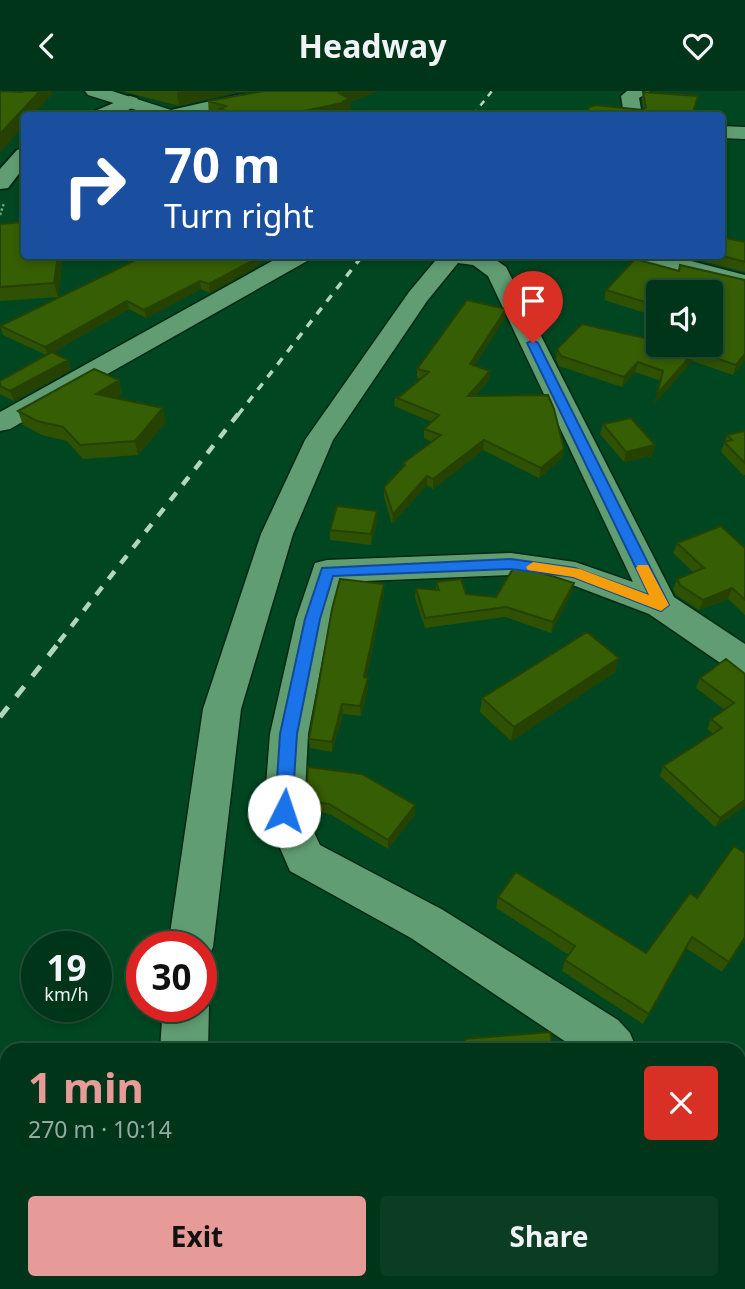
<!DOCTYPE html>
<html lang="en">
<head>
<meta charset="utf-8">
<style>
  :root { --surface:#003519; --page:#0a3d22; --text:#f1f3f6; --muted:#95aba2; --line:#225038; --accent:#e69b98 }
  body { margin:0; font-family:"Noto Sans",sans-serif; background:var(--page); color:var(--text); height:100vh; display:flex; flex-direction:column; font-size:26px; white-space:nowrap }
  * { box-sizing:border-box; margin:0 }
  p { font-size:23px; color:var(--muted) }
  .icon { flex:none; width:38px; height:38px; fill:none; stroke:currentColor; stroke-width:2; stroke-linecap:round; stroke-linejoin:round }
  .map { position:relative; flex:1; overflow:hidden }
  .panel { position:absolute; left:0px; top:952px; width:746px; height:247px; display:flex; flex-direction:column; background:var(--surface); border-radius:21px 21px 0 0; box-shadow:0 4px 10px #0003,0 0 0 2px var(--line) }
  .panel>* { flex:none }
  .guide { position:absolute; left:21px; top:21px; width:704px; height:147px; border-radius:7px; box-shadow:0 4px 10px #0003,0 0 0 2px var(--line); background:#1a4fa0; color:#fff; overflow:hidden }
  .controls { position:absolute; left:646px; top:189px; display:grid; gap:14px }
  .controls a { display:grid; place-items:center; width:77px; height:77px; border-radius:7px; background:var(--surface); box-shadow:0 4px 10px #0003,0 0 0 2px var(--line); font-size:35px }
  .speed { position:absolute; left:21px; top:840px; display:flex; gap:14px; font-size:35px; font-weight:700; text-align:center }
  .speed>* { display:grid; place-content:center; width:91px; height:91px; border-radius:50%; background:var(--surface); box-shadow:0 4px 10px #0003,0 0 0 2px var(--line); line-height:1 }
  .speed small { font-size:18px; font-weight:400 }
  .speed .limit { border:10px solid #d22; background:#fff; color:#111 }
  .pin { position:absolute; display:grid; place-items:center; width:60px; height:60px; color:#fff; margin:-72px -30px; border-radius:50% 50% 50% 0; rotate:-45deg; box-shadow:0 0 7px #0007 }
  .pin .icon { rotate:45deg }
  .me { position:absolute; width:77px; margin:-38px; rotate:4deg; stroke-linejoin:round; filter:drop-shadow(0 0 5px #0008) }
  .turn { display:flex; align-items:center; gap:24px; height:147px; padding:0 28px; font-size:32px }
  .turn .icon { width:91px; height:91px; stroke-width:2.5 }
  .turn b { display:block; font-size:49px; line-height:60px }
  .round { display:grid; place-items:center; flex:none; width:74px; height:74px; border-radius:7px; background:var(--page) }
  .head { display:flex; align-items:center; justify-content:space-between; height:119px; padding:0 28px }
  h1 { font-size:42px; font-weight:700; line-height:52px; color:var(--accent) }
  .primary-button { display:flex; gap:14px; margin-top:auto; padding:14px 28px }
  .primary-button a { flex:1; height:80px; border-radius:7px; background:var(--accent); color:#111; font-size:28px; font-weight:700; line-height:80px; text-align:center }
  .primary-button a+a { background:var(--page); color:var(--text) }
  header { display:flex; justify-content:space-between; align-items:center; height:91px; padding:0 28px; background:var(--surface); font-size:32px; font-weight:700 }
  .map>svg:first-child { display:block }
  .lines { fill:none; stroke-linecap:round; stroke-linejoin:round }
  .minor-casing { stroke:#072814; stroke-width:3 }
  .tertiary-casing { stroke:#072814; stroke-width:4 }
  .path { stroke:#6d9f80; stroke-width:2.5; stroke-dasharray:2.5 2; stroke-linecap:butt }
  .minor { fill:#609d72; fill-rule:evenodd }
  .tertiary { fill:#609d72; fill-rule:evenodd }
  .rail-far3 { stroke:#b1d6bc; stroke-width:2.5; stroke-dasharray:6 6; stroke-linecap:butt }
  .rail-far2 { stroke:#b1d6bc; stroke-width:3.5; stroke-dasharray:8 8; stroke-linecap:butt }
  .rail-far1 { stroke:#b1d6bc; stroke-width:4.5; stroke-dasharray:10 10; stroke-linecap:butt }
  .rail { stroke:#b1d6bc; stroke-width:5; stroke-dasharray:13 13; stroke-linecap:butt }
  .wall { fill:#2e5103 }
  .shaded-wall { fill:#264203 }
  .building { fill:#365e04; stroke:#264203; stroke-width:2 }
  .route { fill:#1a73e8; stroke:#114b97; stroke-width:2 }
  .slow { fill:#f59e0b }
</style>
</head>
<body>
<header><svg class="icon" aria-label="back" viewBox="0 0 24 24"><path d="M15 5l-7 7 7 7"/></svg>Headway<svg class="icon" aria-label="heart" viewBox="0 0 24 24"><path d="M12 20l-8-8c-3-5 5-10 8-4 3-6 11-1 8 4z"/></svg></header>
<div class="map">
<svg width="745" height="1198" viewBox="0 0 745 1198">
  <rect width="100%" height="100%" fill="#004721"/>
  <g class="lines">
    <defs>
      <path id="minor" d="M85,0H112L171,19L237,4L304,0L295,5L193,24H152L88,4Z
        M627,0H650L639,7L642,24H624L621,5Z
        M721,35L745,36V48L721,47Z
        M283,164H312L309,169L10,338L0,340V321Z
        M440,164H489L506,176L674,506L745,553V584L732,580L649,523L570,493L511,484L340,491L330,528L308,643L304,720L320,754L443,819L618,929L630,942L637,959H578L411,847L290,780L264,720L270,643L296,528L315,472L327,469L511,462L575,471L633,491L488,185L473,174L458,172L427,210L333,349L293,443L241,618L213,856L206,871L201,873V856H168L203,618L261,443L305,349L409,201Z
        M628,164H668L745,184V198L631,169Z
        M201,898L209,915L208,959H160L163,915H201Z
        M738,1077L745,1079V1138L738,1135Z
        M147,1192H203V1198H147Z"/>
      <path id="tertiary" d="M130,5L137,7L139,11C127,24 109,25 92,24L95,20Z
        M24,57V76L8,97L0,98V78L17,59Z"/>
    </defs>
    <use href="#minor" class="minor-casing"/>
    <use href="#tertiary" class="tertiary-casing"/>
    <path class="path" d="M0,124L4,112"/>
    <use href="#minor" class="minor"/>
    <use href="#tertiary" class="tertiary"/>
    <path class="rail-far3" d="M473,24L492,0"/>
    <path class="rail-far2" d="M238,324L363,164"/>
    <path class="rail-far1" d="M59,551L239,322"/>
    <path class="rail" d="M0,626L61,549"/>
  </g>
  <path class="wall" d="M122,0H378L350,11V22L347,23V24H209L208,10L262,0L236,1L179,15Z
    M643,1L693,24L644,19L642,8Z
    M0,133L24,164H63L58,206L0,210Z
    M745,151V181L682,165L721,164Z
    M130,164H270L254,177L210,202L201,198L146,227L129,218L53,261L68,269L71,279L14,310L0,303V290L46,264L3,244L0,235L139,168Z
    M549,164H574L566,170Z
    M635,168L745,269L733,284L692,270L654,313L661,290L635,281L622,296L559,275L556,268L557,258L658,254H710L658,201V226L604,209L606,199Z
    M505,227L474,275L489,289L475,305L564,358L562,367L539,387L483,359L433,398L427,394L392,433L384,406V396L403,376V372L432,351L424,347V338L432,331L394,315L395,306H399L420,288L417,287V278Z
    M119,289L122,303L115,307L166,331L138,364L83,368L67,350L42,344L23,334L18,320Z
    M603,333L652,365L624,371L600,343Z
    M745,340V384H743L721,361L727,344Z
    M377,420V430L371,454L330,449V439Z
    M677,452L745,457V524L728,508L699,519L676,504L673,498L677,488L693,481L673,462Z
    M436,491L466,503L496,506L574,492L571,502L551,542L505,526L425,537L415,507L416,497L436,499Z
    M384,493V503L366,587H368V597L361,625L343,623L332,661L310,657L309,648Z
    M619,567L615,581L511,650L480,621L482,607Z
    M745,583V715L715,736L660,685L663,675L713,643L707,638L711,628L725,619L696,597L700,587Z
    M306,710L415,714V724L388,758L330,723L307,720Z
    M690,802L745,846L722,881L686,857L643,933L562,880L565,869L569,864L496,817L498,806L646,862Z"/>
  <path class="shaded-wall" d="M40,0H51L52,3L33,24H24V34L0,62V43Z
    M182,0H236V1L179,15L177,1Z
    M343,0H378L350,11V22L347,23V24H285Z
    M58,164H63L58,206L54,192Z
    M259,164H270L254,177L210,202L209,193Z
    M567,164H574L566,170Z
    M200,190L201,198L146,227L144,219Z
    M127,210L129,218L47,265L45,256Z
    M506,218L505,227L469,283L470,273Z
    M695,260L692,270L654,313L657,303Z
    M745,263V269L733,284L736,274Z
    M68,269L71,279L14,310L10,300Z
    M638,271L635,281L622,296L624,286Z
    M490,280L489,289L467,315L468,305Z
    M119,289L122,303L100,317L96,303Z
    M163,317L166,331L138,364L135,350Z
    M484,349L483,359L433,398V388Z
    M655,354L652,365L624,371L626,361Z
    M564,358L562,367L539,387L541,377Z
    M427,385V394L392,433L393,423Z
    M377,420V430L371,454V443Z
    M574,492L571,502L551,542L553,531Z
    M384,493V503L364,597V586Z
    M732,497L728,508L699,519L703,509Z
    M619,567L615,581L511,650L514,636Z
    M368,587V597L361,625L360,615Z
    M342,613L343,623L332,661V651Z
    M745,709V715L715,736L720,727Z
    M415,714V724L388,758V749Z"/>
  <path class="building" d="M0,0L22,1L24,0H40L0,43Z
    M264,0H343L339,2L350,8L344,10L347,11L285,24H241L220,18L226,15L208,10Z
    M643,1L698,5L692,24H587L589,16L595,14L643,19L646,16Z
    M24,131V164H58L54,192L0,196V133Z
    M721,146L745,151V171L719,164H721Z
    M146,164H259L254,169L209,193L200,190L144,219L127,210L45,256L0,235Z
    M635,168L679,180L680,174L745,189V263L736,274L695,260L657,303L663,280L638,271L624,286L561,265L557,258L582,233L658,250V254H710V201H658V215L606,199Z
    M467,209L506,218L470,273L490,280L468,305L548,304L554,318L564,358L541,377L484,349L433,388L427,385L393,423L384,396L405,374L403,372L441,344L424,338L439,324L395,306H399L429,281L417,278Z
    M52,261L68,269L10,300L0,295V290Z
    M94,278L119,289L96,303L163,317L135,350L80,354L63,336L37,330L18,320Z
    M631,327L655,354L626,361L603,333Z
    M745,340V372L724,351L732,349L727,344Z
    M337,415L377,420L371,443L330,439Z
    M721,435L745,457V509L732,497L703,509L680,494L677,488L704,477L677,452Z
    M514,476L536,480L574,492L553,531L506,516L425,527L416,497L439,499L436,491L461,488L466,503L496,506Z
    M340,488L384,493L364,586L368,587L360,615L342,613L332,651L309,648L332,518Z
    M587,541L619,567L514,636L482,607Z
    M726,568L745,583V709L720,727L663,675L722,637L711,628L734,612L700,587Z
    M308,676L362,683L415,714L388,749L329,713L306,710Z
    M734,755L745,762V846L729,871L692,846L649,923L565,869L575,855L498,806L516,781L646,862L690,802L697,807Z
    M550,941L554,959H466L465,948Z"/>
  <path class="route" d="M533,249L538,252L669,514L661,520L573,486L511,478L333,485L320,528L297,643L292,720L290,725L284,727L277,725L275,720L280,643L305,528L322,477L511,468L575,477L649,504L527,252Z"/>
  <path class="slow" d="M533,471L580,478L649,504L636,477L638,474H648L669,514L661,520L573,486L528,479L526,476Z"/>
</svg>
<div class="controls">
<a><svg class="icon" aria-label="sound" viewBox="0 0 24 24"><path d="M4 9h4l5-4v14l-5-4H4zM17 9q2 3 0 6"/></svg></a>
</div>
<div class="speed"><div>19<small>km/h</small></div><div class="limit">30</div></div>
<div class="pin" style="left:533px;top:252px;background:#d93025"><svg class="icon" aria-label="arrive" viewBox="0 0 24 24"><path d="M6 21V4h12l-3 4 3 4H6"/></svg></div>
<svg class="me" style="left:284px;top:720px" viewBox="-20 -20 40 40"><circle r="19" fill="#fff"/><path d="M0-13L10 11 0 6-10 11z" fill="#1a73e8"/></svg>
<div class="guide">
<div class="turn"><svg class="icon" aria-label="right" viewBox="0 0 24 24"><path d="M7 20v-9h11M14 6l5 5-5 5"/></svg><div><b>70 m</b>Turn right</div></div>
</div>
<section class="panel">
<div class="head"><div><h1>1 min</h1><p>270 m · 10:14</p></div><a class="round" style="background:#d93025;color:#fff"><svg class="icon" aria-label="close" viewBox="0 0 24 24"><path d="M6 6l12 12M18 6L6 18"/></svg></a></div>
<div class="primary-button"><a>Exit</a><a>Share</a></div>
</section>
</div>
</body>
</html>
